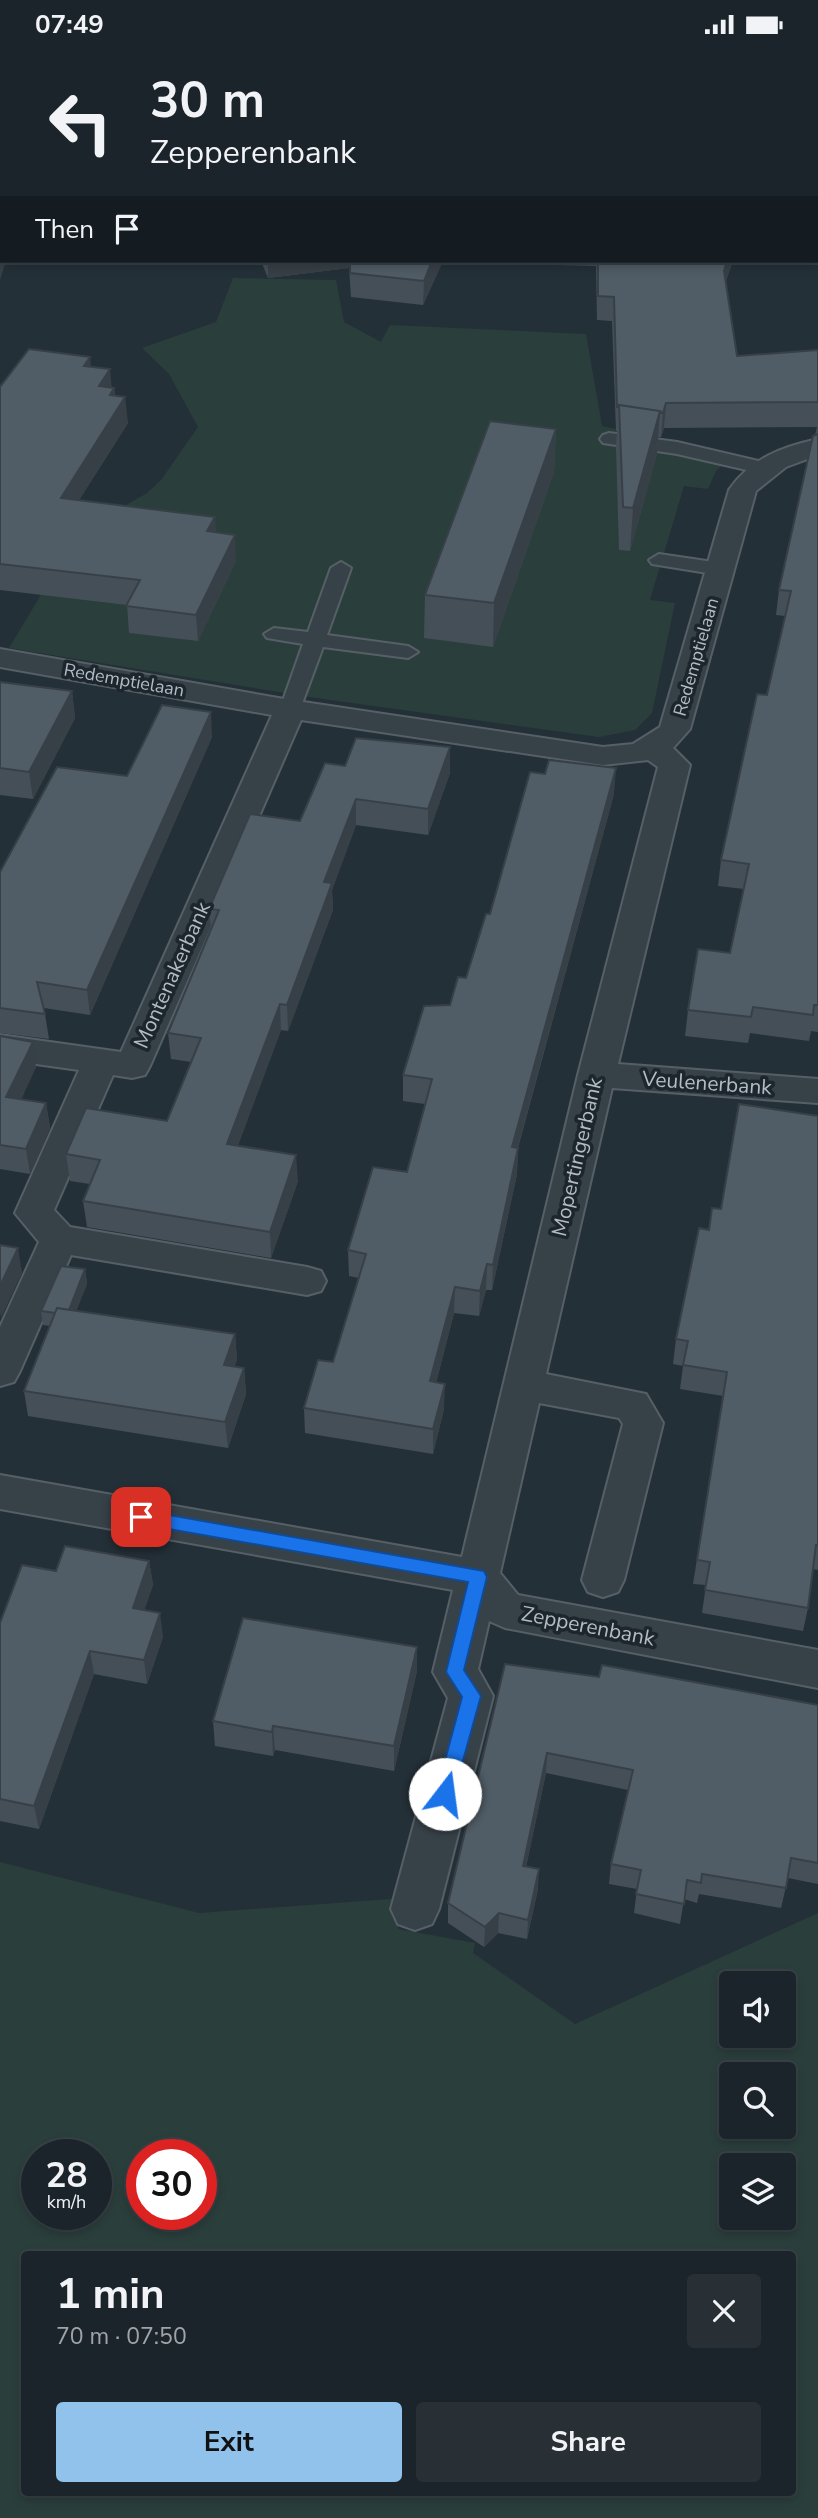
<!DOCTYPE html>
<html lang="en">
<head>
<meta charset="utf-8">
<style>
  :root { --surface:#1b242a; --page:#283036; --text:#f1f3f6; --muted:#a0a4a8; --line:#394147; --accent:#90c2ec }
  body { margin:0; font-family:"Nunito Sans",sans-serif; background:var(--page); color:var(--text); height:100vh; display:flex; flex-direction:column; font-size:26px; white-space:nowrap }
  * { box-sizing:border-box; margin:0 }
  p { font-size:23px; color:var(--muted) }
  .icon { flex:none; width:38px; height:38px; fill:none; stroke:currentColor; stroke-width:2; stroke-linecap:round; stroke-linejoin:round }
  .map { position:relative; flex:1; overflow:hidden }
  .sheet { position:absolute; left:21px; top:2202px; width:775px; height:245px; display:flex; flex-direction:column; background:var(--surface); border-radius:7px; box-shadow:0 4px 10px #0003,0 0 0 2px var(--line) }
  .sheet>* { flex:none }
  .guide { position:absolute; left:0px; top:0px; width:819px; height:214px; box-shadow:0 4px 10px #0003,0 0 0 2px var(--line); background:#1b242a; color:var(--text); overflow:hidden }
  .controls { position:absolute; left:719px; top:1922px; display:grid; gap:14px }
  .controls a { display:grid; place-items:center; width:77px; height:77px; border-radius:7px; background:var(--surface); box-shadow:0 4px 10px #0003,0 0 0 2px var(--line); font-size:35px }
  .speed { position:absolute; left:21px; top:2090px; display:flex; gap:14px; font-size:35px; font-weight:700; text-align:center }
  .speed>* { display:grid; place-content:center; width:91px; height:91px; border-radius:50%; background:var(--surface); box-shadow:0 4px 10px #0003,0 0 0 2px var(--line); line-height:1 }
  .speed small { font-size:18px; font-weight:400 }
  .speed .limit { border:10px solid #d22; background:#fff; color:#111 }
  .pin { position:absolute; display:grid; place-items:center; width:60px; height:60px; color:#fff; margin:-30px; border-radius:14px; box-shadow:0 4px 10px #0006 }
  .me { position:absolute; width:77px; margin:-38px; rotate:15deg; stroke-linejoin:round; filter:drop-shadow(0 0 5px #0008) }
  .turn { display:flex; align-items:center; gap:24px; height:147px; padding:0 35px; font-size:32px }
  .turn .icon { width:91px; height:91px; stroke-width:2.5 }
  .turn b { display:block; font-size:49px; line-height:60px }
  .then { display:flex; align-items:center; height:66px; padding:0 35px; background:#0003; gap:14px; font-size:26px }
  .round { display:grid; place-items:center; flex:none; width:74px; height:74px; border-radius:7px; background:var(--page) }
  .headline { display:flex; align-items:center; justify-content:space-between; height:119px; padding:0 35px }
  h1 { font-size:42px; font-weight:700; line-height:52px }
  .button { display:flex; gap:14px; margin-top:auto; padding:14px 35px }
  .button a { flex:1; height:80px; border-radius:7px; background:var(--accent); color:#111; font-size:28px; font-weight:700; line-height:80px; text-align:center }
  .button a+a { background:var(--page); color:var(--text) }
  .status { display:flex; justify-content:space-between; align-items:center; height:49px; padding:0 35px; background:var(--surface); direction:ltr }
  .status svg { height:19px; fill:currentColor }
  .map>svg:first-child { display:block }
  .green { fill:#2a3e3b; fill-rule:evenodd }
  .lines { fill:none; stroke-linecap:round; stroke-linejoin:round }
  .lane-casing { stroke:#565f66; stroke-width:4 }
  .street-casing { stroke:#565f66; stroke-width:4 }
  .lane { fill:#374148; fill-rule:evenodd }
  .street { fill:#374148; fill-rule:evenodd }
  .wall { fill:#454f58 }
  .shaded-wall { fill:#384047 }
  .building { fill:#505c66; stroke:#384047; stroke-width:2 }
  .route { fill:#1a73e8; stroke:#114b97; stroke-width:2 }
  .labels { text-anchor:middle; stroke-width:7; stroke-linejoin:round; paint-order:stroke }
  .far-street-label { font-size:18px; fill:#b3bcc4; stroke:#1d262d }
  .street-label { font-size:21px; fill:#b3bcc4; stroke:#1d262d }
</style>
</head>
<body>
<div class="status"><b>07:49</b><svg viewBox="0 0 49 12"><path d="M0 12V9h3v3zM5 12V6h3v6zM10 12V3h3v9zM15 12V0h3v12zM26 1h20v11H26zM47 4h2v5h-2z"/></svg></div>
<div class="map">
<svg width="818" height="2469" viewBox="0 0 818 2469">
  <rect width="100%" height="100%" fill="#243038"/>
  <path class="green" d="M0,0H308L2,2V50Z
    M527,0H818V43L817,2Z
    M233,229L336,231L344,273L381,293L390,276L586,285L602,377L732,406L716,422L708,440L684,437L650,551L675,554L652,664L635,681L599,688L316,649L9,599L70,497L102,470L147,444L161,431L198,378L169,325L142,299L216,273Z
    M0,1813L199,1864L404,1849L398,1880L475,1894L473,1904L575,1975L818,1864V2469H0ZM732,1934H784V1986H732ZM732,2025H784V2077H732ZM37,2105H96V2165H37ZM142,2105H201V2165H142ZM732,2116H784V2168H732ZM24,2205H793V2443H24Z"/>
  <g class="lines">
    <defs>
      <path id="lane" d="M609,384L677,393L771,415L773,419L764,425L677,405L603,394L600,390L603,386Z
        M659,505L720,514L730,520L720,526L652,515L649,511Z
        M341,513L351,519L327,586L408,597L418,603L408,609L323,598L300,660L297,664H283L280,660L303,595L267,589L264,585L274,579L308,583L331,519Z"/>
      <path id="street" d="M818,390V406L786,418L756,442L690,680L673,699L690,716L618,1015L818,1030V1054L612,1039L546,1325L646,1345L663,1374L624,1531L618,1543L603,1548L588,1543L582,1531L623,1375L619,1369L539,1354L500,1524L518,1546L818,1601V1639L505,1579L489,1572L478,1620L493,1647L439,1860L432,1875L415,1881L398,1875L391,1860L448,1649L433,1623L453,1541L0,1460V1426L462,1508L578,1026L658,718L648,711L603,716L301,671L150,1017L145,1026L132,1029L113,1026L54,1161L70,1178L307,1218L321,1222L326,1232L321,1242L307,1246L71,1206L20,1322L14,1333L0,1337V1278L39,1193L15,1164L79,1021L0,1010V986L121,1003L272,666L0,618V600L290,651L603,698L633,695L660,678L729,441C751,409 782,398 818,390Z"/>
    </defs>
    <use href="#lane" class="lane-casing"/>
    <use href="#street" class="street-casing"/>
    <use href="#lane" class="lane"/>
    <use href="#street" class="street"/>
  </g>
  <path class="wall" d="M817,53H818V210L817,209Z
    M261,212H443L423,256L351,248L349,219L268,229Z
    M556,212H733L725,234L737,307L818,301V983L811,982L809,992L750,984L748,994L685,987L688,961L730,904L744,840L718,837L721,811L767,646L785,567L776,566L779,541L817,378L664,379L661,388H658L657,405L630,502L619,501L616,399L617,382H616L612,272L597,271L596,217L556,216Z
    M91,318L112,339H114L115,346L128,374L79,451L216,483L236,512L198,592L129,584L127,556L0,541V338Z
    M556,380L554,423L493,598L424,589L425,546Z
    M0,633L72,642L75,669L33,750L0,746Z
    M212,688L90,966L44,959L49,990L0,984V823L127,727Z
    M345,717L450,724L428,786L356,776L332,841L333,861L288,982L281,981L238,1096L298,1132L271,1209L87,1178L83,1152L90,1135L70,1132L66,1105L167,1072L191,1013L171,1010L168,984L211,880L209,860L300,772Z
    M614,745L518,1099L517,1125L492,1241H486L479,1267L454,1264L436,1334L444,1360L433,1405L305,1384L304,1359L333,1313L359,1229L349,1227L348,1201L407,1123L425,1055L403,1052V1026L450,956L466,929L490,865Z
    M0,988L36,1018L21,1050L46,1054L50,1079L30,1125L0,1120Z
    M818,1067V1521L813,1520L808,1559L803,1582L702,1564L706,1536L693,1535L723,1347L680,1340L683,1317L673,1315L676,1290L709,1181L721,1160Z
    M85,1220L87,1235L76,1262L235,1285L237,1311L234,1318L244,1319L246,1345L228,1399L28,1367L24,1342L50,1277L43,1276L41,1262Z
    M149,1512L153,1536L144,1561L163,1588L147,1635L94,1625L39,1780L0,1772V1574L56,1522Z
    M505,1615L599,1628L818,1656V1835L788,1829L781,1859L699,1845L697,1854L684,1850L680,1875L634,1864L637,1840L609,1835L611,1815L628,1741L546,1724L526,1818L538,1840L527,1890L498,1884L484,1898L448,1874V1854Z
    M417,1622L394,1722L275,1701L273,1707L215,1697L213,1672Z"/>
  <path class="shaded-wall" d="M2,191V212H6L0,231V196Z
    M268,212H349V219L268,229Z
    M432,212H443L423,256L424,232Z
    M727,212H733L721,246L724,222Z
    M90,308L93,334L84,317Z
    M110,320L112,342L114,339L117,362L125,348L128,374L64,475L61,449L99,337Z
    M666,354L664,379L661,388L663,364Z
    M660,362L657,405L630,502L633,459Z
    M556,380L554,423L493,598L494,554Z
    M215,468L217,494L207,482Z
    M235,486L236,512L198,592L196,566Z
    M72,642L75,669L33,750L29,723Z
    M211,663L212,688L90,966L87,941Z
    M450,698V724L428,786V760Z
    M616,719L614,745L511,1123L512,1098Z
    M356,750V776L332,841L333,861L288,982L287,956L324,833Z
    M280,955L281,981L229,1121L227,1095Z
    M33,993L36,1018L11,1073L6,1048Z
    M46,1054L50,1079L30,1125L26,1100Z
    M518,1099L517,1125L492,1241L493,1216Z
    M296,1106L298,1132L271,1209L270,1183Z
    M18,1199L22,1224L1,1269L0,1263V1237Z
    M487,1215L486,1241L479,1267L480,1242Z
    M85,1220L87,1235L69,1280L67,1266Z
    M455,1238L454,1264L430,1358V1332Z
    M235,1285L237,1311L226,1342L224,1316Z
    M244,1319L246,1345L228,1399L225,1373Z
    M445,1335L444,1360L433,1405V1380Z
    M149,1512L153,1536L137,1582L133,1559Z
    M160,1564L163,1588L147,1635L144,1611Z
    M417,1598V1622L394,1722V1697Z
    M90,1602L94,1625L39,1780L34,1757Z
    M273,1677L275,1701L273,1707L272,1683Z
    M547,1704L546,1724L522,1837L523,1817Z
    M539,1820L538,1840L527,1890L528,1871Z
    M499,1864L498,1884L484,1898L485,1878Z"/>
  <path class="building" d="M817,53H818L817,126Z
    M817,126L818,131V186H817Z
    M0,174H2V191L0,196Z
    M350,212H432L424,232L350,224Z
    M598,212H727L724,222L737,307L818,301V353L666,354L663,364L660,363V362L619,356V358H617L614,248L598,247Z
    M29,300L90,308L84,317L110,320L99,337L114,339L110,346L125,348L61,449L215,468L207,482L235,486L196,566L126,557L140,531L0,515V338Z
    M619,356L660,362L633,459L623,458Z
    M490,372L556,380L494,554L425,546Z
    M818,385V956H814L813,966L753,958L751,968L688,961L698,900L730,904L749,815L721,811L757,645L767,646L791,542L779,541L813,387Z
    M0,633L72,642L29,723L0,719Z
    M162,656L211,663L87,941L37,933L45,965L0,959V823L57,718L127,727Z
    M356,689L450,698L428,760L356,750L324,833L332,834L287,956L280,955L227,1095L296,1106L270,1183L83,1152L100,1111L66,1105L86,1059L167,1072L201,989L168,984L219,861L209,860L250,765L300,772L325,714L345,717Z
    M549,711L616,719L512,1098L518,1099L493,1216L487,1215L480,1242L455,1238L430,1332L445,1335L433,1380L304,1359L318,1311L333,1313L366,1205L348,1201L373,1118L407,1123L432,1030L403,1026L424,957L450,956L458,928L466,929L486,865H490L530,723L545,725Z
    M0,987L33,993L6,1048L46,1054L26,1100L0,1096Z
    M739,1055L818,1067V1496H816L808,1559L705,1541L710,1513L697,1511L727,1323L683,1316L688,1292L676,1290L699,1179L709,1181L712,1159L721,1160Z
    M0,1196L18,1199L0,1237Z
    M61,1217L85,1220L69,1261L57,1259L55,1264L41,1262Z
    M57,1259L235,1285L224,1316L244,1319L225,1373L24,1342Z
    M65,1497L149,1512L133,1559L160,1564L144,1611L90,1602L34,1757L0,1750V1574L22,1516L56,1522Z
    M243,1569L417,1598L394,1697L273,1677L272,1683L213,1672Z
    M505,1615L599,1628L602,1616L818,1656V1814L791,1809L786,1839L702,1825L701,1834L687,1831L684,1855L636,1845L641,1821L611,1815L633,1721L547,1704L523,1817L539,1820L528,1871L499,1864L485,1878L448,1854Z"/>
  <path class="route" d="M141,1461L484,1522L487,1528L464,1621L481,1647L452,1751H439L436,1745L462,1648L446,1623L468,1533L141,1475L132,1468Z"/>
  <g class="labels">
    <g class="far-street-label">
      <text transform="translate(696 608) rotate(-74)" y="6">Redemptielaan</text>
      <text transform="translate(124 631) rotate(10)" y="6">Redemptielaan</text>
    </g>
    <g class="street-label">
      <text transform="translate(172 926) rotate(-66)" y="7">Montenakerbank</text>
      <text transform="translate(707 1034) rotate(4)" y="7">Veulenerbank</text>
      <text transform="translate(577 1108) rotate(-77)" y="7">Mopertingerbank</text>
      <text transform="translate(588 1577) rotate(11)" y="7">Zepperenbank</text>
    </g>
  </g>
</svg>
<div class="controls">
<a><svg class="icon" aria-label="sound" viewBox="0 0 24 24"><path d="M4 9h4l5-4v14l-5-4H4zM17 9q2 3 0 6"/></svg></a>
<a><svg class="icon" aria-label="search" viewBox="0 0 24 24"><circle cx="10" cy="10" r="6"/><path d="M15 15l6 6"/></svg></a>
<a><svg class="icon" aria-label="layers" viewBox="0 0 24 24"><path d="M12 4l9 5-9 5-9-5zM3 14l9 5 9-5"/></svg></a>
</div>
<div class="speed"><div>28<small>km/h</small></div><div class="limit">30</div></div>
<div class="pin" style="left:141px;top:1468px;background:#d93025"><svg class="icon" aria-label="arrive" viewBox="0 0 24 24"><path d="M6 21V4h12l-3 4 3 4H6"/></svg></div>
<svg class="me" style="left:445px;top:1745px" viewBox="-20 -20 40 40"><circle r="19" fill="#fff"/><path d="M0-13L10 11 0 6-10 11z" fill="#1a73e8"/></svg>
<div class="guide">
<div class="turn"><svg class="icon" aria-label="left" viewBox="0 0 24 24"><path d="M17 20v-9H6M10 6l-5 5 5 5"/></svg><div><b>30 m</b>Zepperenbank</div></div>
<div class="then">Then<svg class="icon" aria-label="arrive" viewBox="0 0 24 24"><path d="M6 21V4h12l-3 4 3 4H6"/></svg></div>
</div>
<section class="sheet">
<div class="headline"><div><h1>1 min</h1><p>70 m · 07:50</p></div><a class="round"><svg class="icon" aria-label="close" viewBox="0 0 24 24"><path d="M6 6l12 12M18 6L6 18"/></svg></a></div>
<div class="button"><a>Exit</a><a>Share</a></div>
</section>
</div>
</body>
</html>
